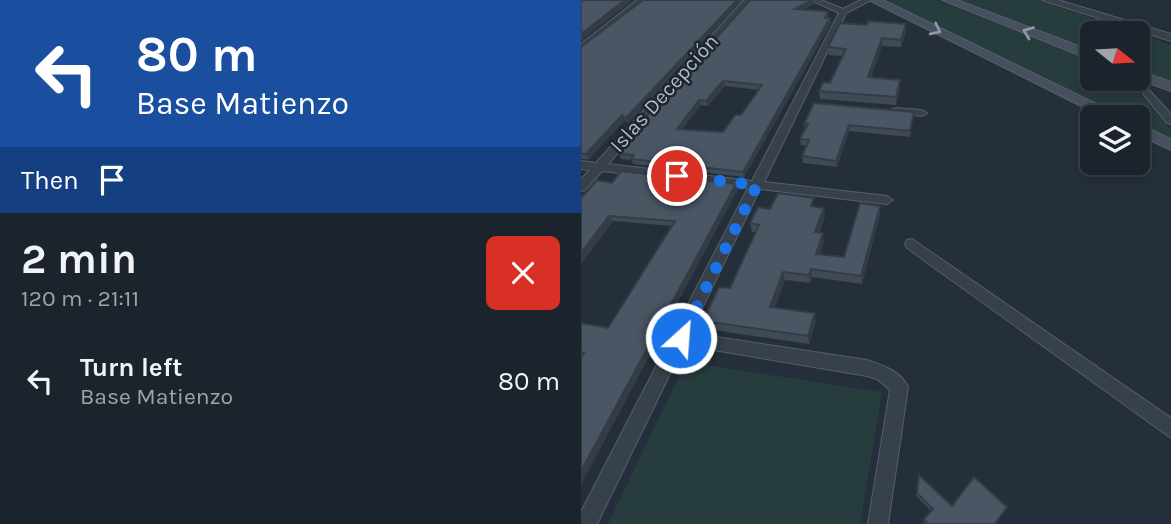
<!DOCTYPE html>
<html lang="en">
<head>
<meta charset="utf-8">
<style>
  :root { --surface:#1b232c; --page:#242b34; --text:#f1f3f6; --muted:#a0a4a9; --line:#394048 }
  body { margin:0; font-family:Karla,sans-serif; background:var(--page); color:var(--text); height:100vh; display:flex; flex-direction:column; font-size:26px; white-space:nowrap }
  * { box-sizing:border-box; margin:0 }
  p { font-size:23px; color:var(--muted) }
  .icon { flex:none; width:38px; height:38px; fill:none; stroke:currentColor; stroke-width:2; stroke-linecap:round; stroke-linejoin:round }
  .map { position:relative; flex:1; overflow:hidden }
  .side { display:flex; flex-direction:column; background:var(--surface); width:581px }
  .side>* { flex:none }
  .hud { background:#1a4fa0; color:#fff; overflow:hidden }
  .needle { width:46px; rotate:108deg }
  .buttons { position:absolute; left:499px; top:21px; display:grid; gap:14px }
  .buttons a { display:grid; place-items:center; width:70px; height:70px; border-radius:10px; background:var(--surface); box-shadow:0 4px 10px #0003,0 0 0 2px var(--line); font-size:35px }
  .pin { position:absolute; display:grid; place-items:center; width:60px; height:60px; color:#fff; margin:-30px; border:4px solid #fff; border-radius:50%; box-shadow:0 2px 7px #0007 }
  .me { position:absolute; width:77px; margin:-38px; rotate:26deg; stroke-linejoin:round; filter:drop-shadow(0 0 5px #0008) }
  .turn { display:flex; align-items:center; gap:24px; height:147px; padding:0 21px; font-size:32px }
  .turn .icon { width:91px; height:91px; stroke-width:2.5 }
  .turn b { display:block; font-size:49px; line-height:60px }
  .then { display:flex; align-items:center; height:66px; padding:0 21px; background:#0003; gap:14px; font-size:26px }
  .round { display:grid; place-items:center; flex:none; width:74px; height:74px; border-radius:10px; background:var(--page) }
  .headline { display:flex; align-items:center; justify-content:space-between; height:119px; padding:0 21px }
  h1 { font-size:42px; font-weight:700; line-height:52px }
  ul { padding:0; list-style:none }
  li { display:flex; align-items:center; gap:21px; height:98px; padding:0 21px }
  li div { flex:1 }
  li b { display:block; font-size:26px }
  li em { font-style:normal }
  main { display:flex; flex:1; min-height:0 }
  .map>svg:first-child { display:block }
  .green { fill:#273c3d }
  .lines { fill:none; stroke-linecap:round; stroke-linejoin:round }
  .minor-casing { stroke:#565e69; stroke-width:2 }
  .tertiary-casing { stroke:#565e69; stroke-width:2 }
  .secondary-casing { stroke:#565e69; stroke-width:2 }
  .minor { fill:#37414b; fill-rule:evenodd }
  .tertiary { fill:#37414b; fill-rule:evenodd }
  .secondary { fill:#46505e; fill-rule:evenodd }
  .wall { fill:#404a55; fill-rule:evenodd }
  .shaded-wall { fill:#343c45 }
  .building { fill:#4a5663; stroke:#343c45; stroke-width:2; fill-rule:evenodd }
  .oneway { stroke:#8d96a2 }
  .route { stroke:#1a73e8; stroke-width:12; stroke-dasharray:0 21.6 }
  .labels { text-anchor:middle; stroke-width:5; stroke-linejoin:round; paint-order:stroke }
  .far-street-label { font-size:21px; fill:#b3bbc6; stroke:#1d2630 }
</style>
</head>
<body>
<main>
<section class="side">
<div class="hud">
<div class="turn"><svg class="icon" aria-label="left" viewBox="0 0 24 24"><path d="M17 20v-9H6M10 6l-5 5 5 5"/></svg><div><b>80 m</b>Base Matienzo</div></div>
<div class="then">Then<svg class="icon" aria-label="arrive" viewBox="0 0 24 24"><path d="M6 21V4h12l-3 4 3 4H6"/></svg></div>
</div>
<div class="headline"><div><h1>2 min</h1><p>120 m · 21:11</p></div><a class="round" style="background:#d93025;color:#fff"><svg class="icon" aria-label="close" viewBox="0 0 24 24"><path d="M6 6l12 12M18 6L6 18"/></svg></a></div>
<ul>
<li><svg class="icon" aria-label="left" viewBox="0 0 24 24"><path d="M17 20v-9H6M10 6l-5 5 5 5"/></svg><div><b>Turn left</b><p>Base Matienzo</p></div><em>80 m</em></li>
</ul>
</section>
<div class="map">
<svg width="590" height="524" viewBox="0 0 590 524">
  <rect width="100%" height="100%" fill="#242f3b"/>
  <path class="green" d="M300,0H355L511,60V79H546L590,130V141L557,125L556,117H541Z
    M373,0H456L556,33H511V53Z
    M556,33L590,45V83L556,70Z
    M105,362L301,392L279,524H27Z"/>
  <g class="lines">
    <defs>
      <path id="minor" d="M56,0H65L0,51V44Z
        M163,0H171L27,164L171,181L258,13L230,0H240L262,9L280,0H290L265,13L183,182L306,196L312,200L306,204L179,189L109,333L286,360C301,365 320,371 327,387L307,524H287L309,390L296,379L286,376L103,345L16,524H0V512L167,188L21,171L4,190L0,191V179L9,170L0,169V161L15,163Z
        M556,77L590,114V124L586,123L550,79H556Z
        M316,108L341,110L346,113L341,116L312,113V109Z
        M331,239L590,418V438L326,248L324,244L326,240Z"/>
      <path id="tertiary" d="M461,0H477L590,34V41Z"/>
      <path id="secondary" d="M288,0H302L542,117H522Z
        M361,0H376L511,51V60Z
        M556,70L590,82V91L556,79Z
        M556,123L590,139V150L556,134Z"/>
    </defs>
    <use href="#minor" class="minor-casing"/>
    <use href="#tertiary" class="tertiary-casing"/>
    <use href="#secondary" class="secondary-casing"/>
    <use href="#minor" class="minor"/>
    <use href="#tertiary" class="tertiary"/>
    <use href="#secondary" class="secondary"/>
  </g>
  <path class="wall" d="M62,0L48,123L44,120L8,159H0V47Z
    M169,0L233,4L222,10L247,12V18H249L250,23L163,177L53,164L50,160L40,159L38,154L57,130L56,127ZM144,86L178,90L160,115L142,132L101,129L120,105L127,106Z
    M325,32L320,47L301,46L290,77L319,89L315,105L239,99L238,91L249,83L261,56L248,55L247,47Z
    M332,118L329,137L268,131L256,167L222,163L221,156L225,146L220,145L219,139L224,129L223,124Z
    M31,183L157,189L1,356H0V323L27,328L91,226L32,221L0,264V198Z
    M234,207L244,216L239,232L243,241L239,254L263,257L299,214L281,284L231,277L229,283L204,280L194,307L235,321L228,344L126,329L122,321L149,288L175,232H171L169,223L189,209Z
    M337,478L371,506L414,524H344L342,522L343,519L350,511L335,496Z"/>
  <path class="shaded-wall" d="M44,0H52L0,41V34Z
    M156,0H161L48,123L45,118Z
    M233,0V4L215,14L214,9Z
    M249,18L250,23L163,177L162,172Z
    M325,24V32L320,47V40Z
    M301,38V46L288,85L287,77Z
    M319,80V89L315,105V97Z
    M142,81L144,86L127,106L125,101Z
    M118,100L120,105L98,134L96,129Z
    M41,115L44,120L8,159L5,154Z
    M268,125V131L256,167L255,161Z
    M155,184L157,189L0,485V471Z
    M299,206V214L281,284L280,276Z
    M243,208L244,216L236,240L234,232Z
    M28,216L32,221L0,264V253Z
    M242,233L243,241L236,262L235,254Z
    M230,269L231,277L229,283L228,275Z
    M202,272L204,280L191,315L189,307Z
    M234,313L235,321L228,344L227,336Z"/>
  <path class="building" d="M0,0H44L0,34Z
    M62,0H156L45,118L41,115L5,154H0V47Z
    M169,0H232L214,9L242,11L247,12L244,18H249L162,172L50,159L53,155L38,154L58,129L56,127ZM142,81L181,85L160,115H154L142,132L96,129L118,100L125,101Z
    M287,21L325,24L320,40L301,38L287,77L319,80L315,97L238,91L242,82L249,83L265,49L247,47L259,23L286,25Z
    M233,103L333,112L329,131L268,125L255,161L221,156L228,140L219,139L227,124H223Z
    M40,171L155,184L0,471V358L3,353L0,352V323L27,328L94,221L28,216L0,253V198L16,180L31,183Z
    M197,193L233,198L230,206L243,208L234,232L242,233L235,254L263,257L279,203L299,206L280,276L230,269L228,275L202,272L189,307L234,313L227,336L122,321L138,287L149,288L178,225L169,223L177,207L189,209Z
    M338,475L371,506L393,477L426,507L414,524H347L343,519L352,509L336,493Z"/>
  <defs><path id="oneway-chevron" d="M-2-3.5L2.5 0L-2 3.5" fill="none" stroke-width="1.6" stroke-linecap="round" stroke-linejoin="round" transform="scale(1.75)"/></defs>
  <g class="oneway">
    <use href="#oneway-chevron" transform="translate(355 30) rotate(26)"/>
    <use href="#oneway-chevron" transform="translate(447 32) rotate(-159)"/>
  </g>
  <g class="lines">
    <path class="route" d="M96,176L176,185L100,338"/>
  </g>
  <g class="labels">
    <g class="far-street-label">
      <text transform="translate(83 93) rotate(-48)" y="7">Islas Decepción</text>
    </g>
  </g>
</svg>
<div class="buttons">
<a><svg class="needle" viewBox="-14 -14 28 28"><path d="M0-13l5 13h-10z" fill="#e53935"/><path d="M0 13l5-13h-10z" fill="#a0a4a9"/></svg></a>
<a><svg class="icon" aria-label="layers" viewBox="0 0 24 24"><path d="M12 4l9 5-9 5-9-5zM3 14l9 5 9-5"/></svg></a>
</div>
<div class="pin" style="left:96px;top:176px;background:#d93025"><svg class="icon" aria-label="arrive" viewBox="0 0 24 24"><path d="M6 21V4h12l-3 4 3 4H6"/></svg></div>
<svg class="me" style="left:100px;top:338px" viewBox="-20 -20 40 40"><circle r="17" fill="#1a73e8" stroke="#fff" stroke-width="3"/><path d="M0-11L8 9 0 5-8 9z" fill="#fff"/></svg>
</div>
</main>
</body>
</html>
